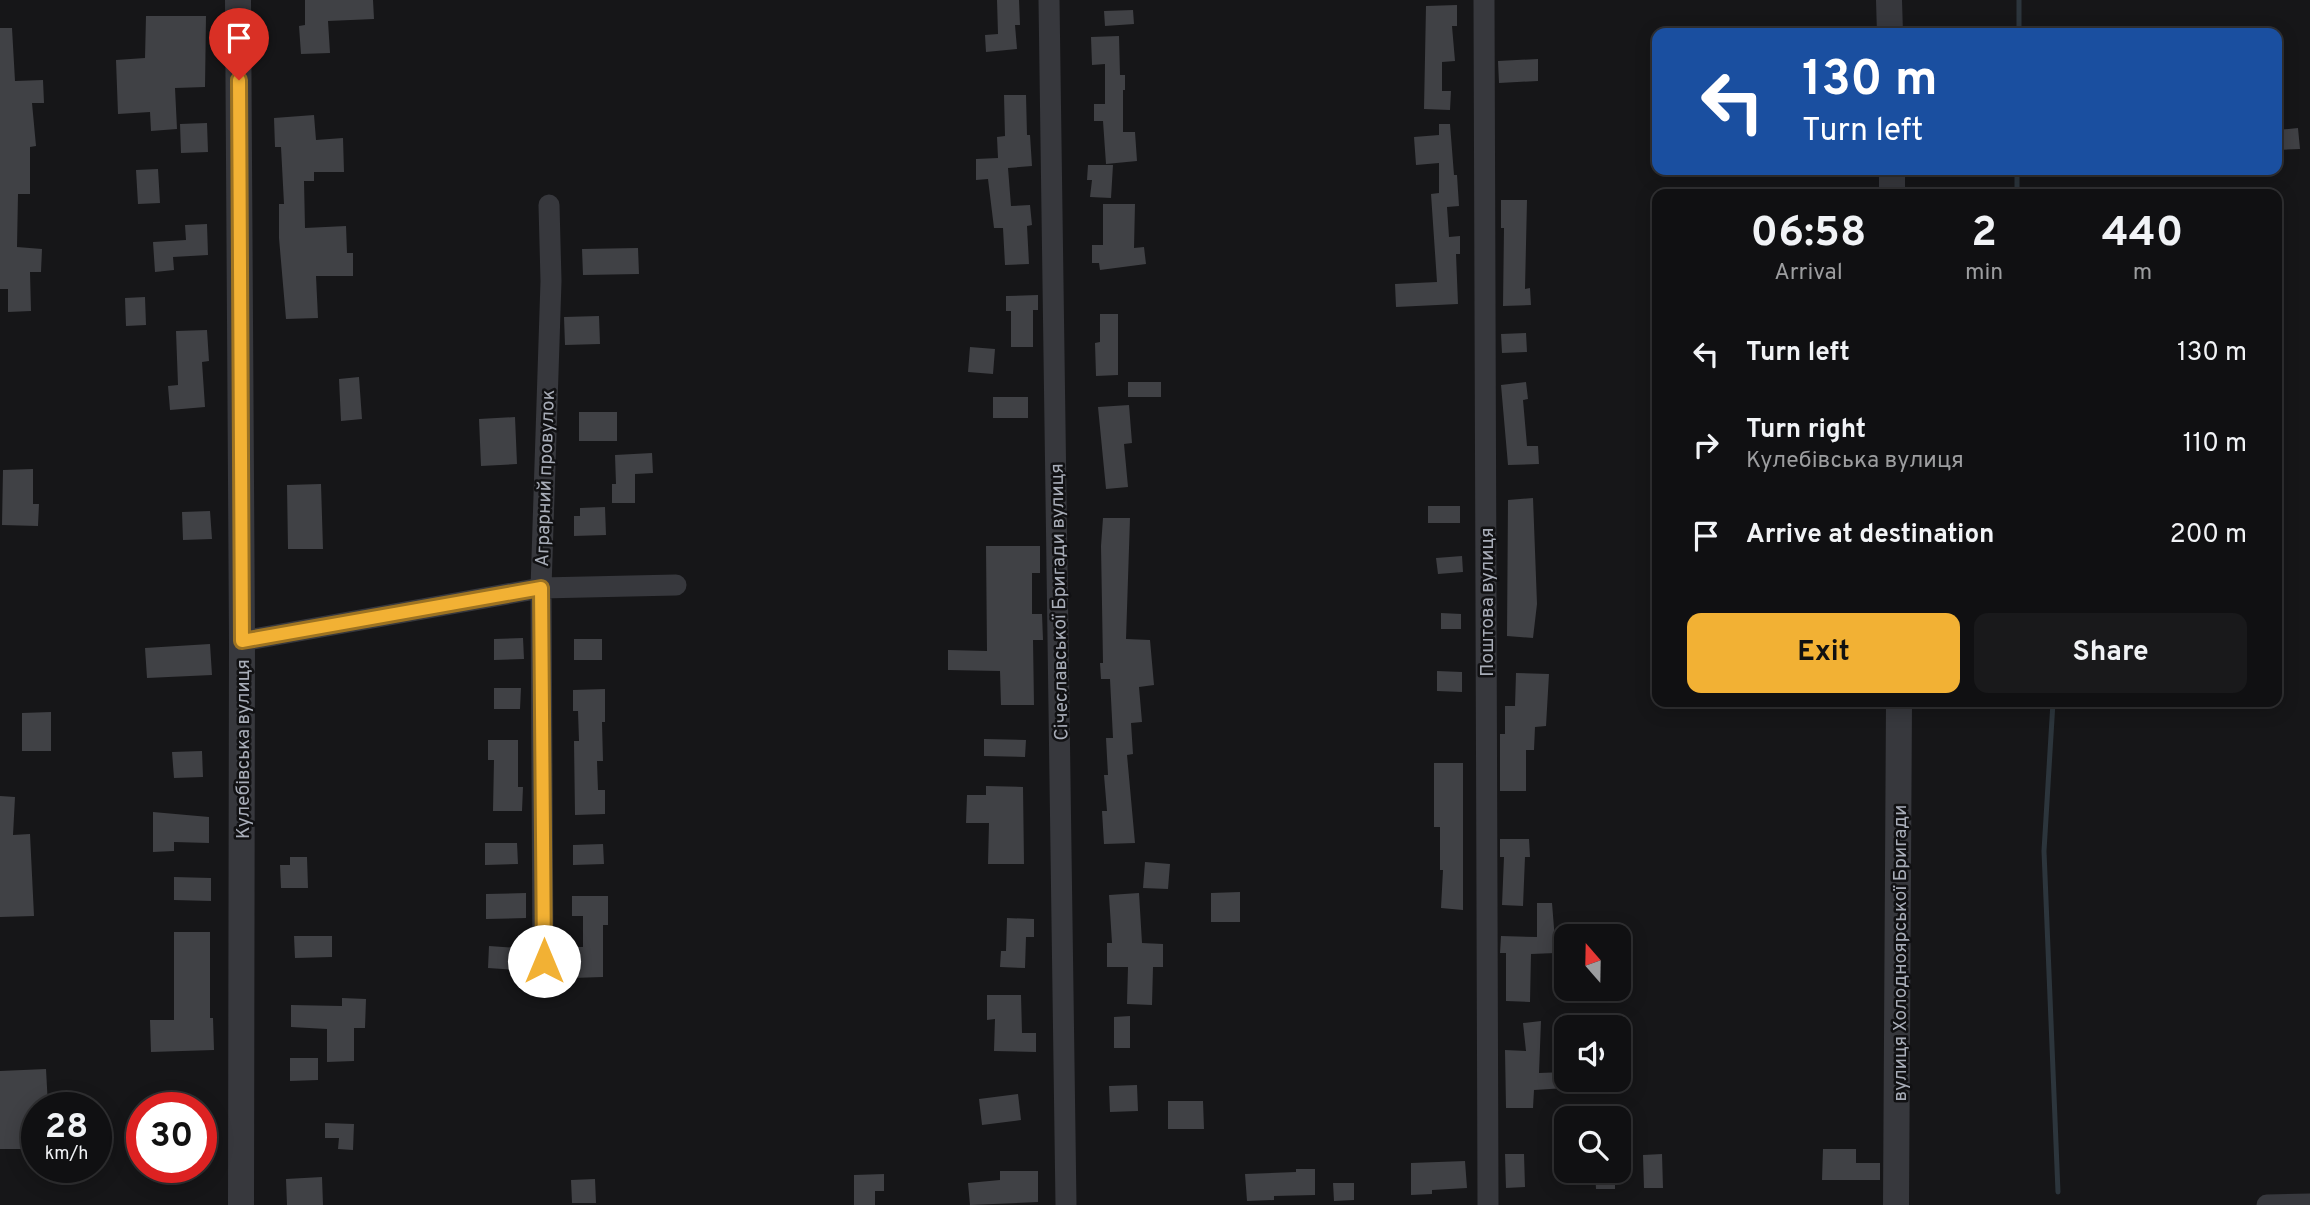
<!DOCTYPE html>
<html lang="en">
<head>
<meta charset="utf-8">
<style>
  :root { --surface:#101012; --page:#19191b; --text:#f1f3f6; --muted:#9c9d9f; --line:#303032; --accent:#f2b134 }
  body { margin:0; font-family:Overpass,sans-serif; background:var(--page); color:var(--text); height:100vh; display:flex; flex-direction:column; font-size:26px; white-space:nowrap }
  * { box-sizing:border-box; margin:0 }
  p { font-size:23px; color:var(--muted) }
  .icon { flex:none; width:38px; height:38px; fill:none; stroke:currentColor; stroke-width:2; stroke-linecap:round; stroke-linejoin:round }
  .map { position:relative; flex:1; overflow:hidden }
  .details { position:absolute; left:1652px; top:189px; width:630px; height:518px; display:flex; flex-direction:column; background:var(--surface); border-radius:14px; box-shadow:0 4px 18px #0003,0 0 0 2px var(--line) }
  .details>* { flex:none }
  .banner { position:absolute; left:1652px; top:28px; width:630px; height:147px; border-radius:14px; box-shadow:0 4px 18px #0003,0 0 0 2px var(--line); background:#1a4fa0; color:#fff; overflow:hidden }
  .needle { width:46px; rotate:340deg }
  .tools { position:absolute; left:1554px; top:924px; display:grid; gap:14px }
  .tools a { display:grid; place-items:center; width:77px; height:77px; border-radius:14px; background:var(--surface); box-shadow:0 4px 18px #0003,0 0 0 2px var(--line); font-size:35px }
  .speed { position:absolute; left:21px; top:1092px; display:flex; gap:14px; font-size:35px; font-weight:700; text-align:center }
  .speed>* { display:grid; place-content:center; width:91px; height:91px; border-radius:50%; background:var(--surface); box-shadow:0 4px 18px #0003,0 0 0 2px var(--line); line-height:1 }
  .speed small { font-size:18px; font-weight:400 }
  .speed .limit { border:10px solid #d22; background:#fff; color:#111 }
  .pin { position:absolute; display:grid; place-items:center; width:60px; height:60px; color:#fff; margin:-72px -30px; border-radius:50% 50% 50% 0; rotate:-45deg; box-shadow:0 0 7px #0007 }
  .pin .icon { rotate:45deg }
  .me { position:absolute; width:77px; margin:-38px; rotate:0deg; stroke-linejoin:round; filter:drop-shadow(0 0 5px #0008) }
  .turn { display:flex; align-items:center; gap:24px; height:147px; padding:0 35px; font-size:32px }
  .turn .icon { width:91px; height:91px; stroke-width:2.5 }
  .turn b { display:block; font-size:49px; line-height:60px }
  .eta { display:flex; justify-content:space-evenly; align-items:center; height:119px; text-align:center }
  .eta b { font-size:42px; font-weight:700; line-height:49px }
  .action { display:flex; gap:14px; margin-top:auto; padding:14px 35px }
  .action a { flex:1; height:80px; border-radius:14px; background:var(--accent); color:#111; font-size:28px; font-weight:700; line-height:80px; text-align:center }
  .action a+a { background:var(--page); color:var(--text) }
  ul { padding:0; list-style:none }
  li { display:flex; align-items:center; gap:21px; height:91px; padding:0 35px }
  li div { flex:1 }
  li b { display:block; font-size:26px }
  li em { font-style:normal }
  .map>svg:first-child { display:block }
  .lines { fill:none; stroke-linecap:round; stroke-linejoin:round }
  .stream { stroke:#2c353c; stroke-width:5 }
  .building { fill:#404145 }
  .minor { stroke:#37383d; stroke-width:21 }
  .tertiary { stroke:#37383d; stroke-width:26 }
  .route-casing { stroke:#9d7322; stroke-width:18 }
  .route { stroke:#f2b134; stroke-width:12 }
  .labels { text-anchor:middle; stroke-width:5; stroke-linejoin:round; paint-order:stroke }
  .street-label { font-size:19px; fill:#a8adb8; stroke:#111113 }
</style>
</head>
<body>
<div class="map">
<svg width="2310" height="1205" viewBox="0 0 2310 1205">
  <rect width="100%" height="100%" fill="#161618"/>
  <g class="lines">
    <path class="stream" d="M2019,33V0
      M2017,194V170
      M2053,702L2044,851L2058,1192"/>
  </g>
  <path class="building" d="M305,0H373L374,19L328,21L330,53L301,54L299,26L305,25Z
    M997,0H1019L1020,25H1015L1017,49L986,52L985,35L998,34Z
    M1457,5V26H1452L1455,61L1442,62V91H1451L1450,110L1424,109L1426,6Z
    M1133,10L1134,24L1105,26L1104,11Z
    M146,16H206L205,87L175,88L177,129L151,131L150,112L118,114L116,60L145,58Z
    M0,28H12L15,81L43,80L44,103H32L36,146L30,147V194H18L17,247L42,249L41,272H30L31,311L8,312V289H0Z
    M1119,36L1120,75H1125V90H1123V132H1135L1137,161L1106,164L1103,121H1094V104H1105V64L1092,65L1091,37Z
    M1538,59V81L1499,83L1498,61Z
    M1004,95H1026L1027,135H1030L1032,166L1008,168L1011,206L1030,205L1032,225L1027,226L1029,264L1005,265L1003,228H994L988,179L976,180V159L998,158L997,137L1005,136Z
    M314,115L316,140L343,138L344,172H314V181H304L305,228L346,226L347,253H353V276H316L318,318L286,319L279,238V204H284L281,147H275L274,118Z
    M207,123L208,152L181,153L180,124Z
    M1439,124H1450L1454,175H1457L1459,206L1447,207L1449,237L1460,236V254H1456L1458,304L1396,307L1395,284L1437,282L1431,194L1439,193V163L1416,165L1414,137L1439,135Z
    M2298,128L2300,149L2277,150V130Z
    M1088,165H1113L1111,198L1090,197L1092,180H1087Z
    M158,169L160,203L138,204L136,170Z
    M1501,200H1527L1525,289L1530,288L1531,305L1503,306L1504,228H1501Z
    M1103,204H1135L1134,248L1144,247L1146,264L1100,270L1099,263H1092V245H1103Z
    M207,224L208,255L173,257L174,270L155,272L153,242L186,240L185,225Z
    M638,248L639,274L583,275L582,249Z
    M1038,295V310H1033V347H1011V311H1006V296Z
    M145,297L146,325L126,326L125,298Z
    M1100,314H1118V375L1096,376L1095,343L1100,342Z
    M599,316L600,344L565,345L564,317Z
    M207,330L209,361L202,362L205,407L170,410L168,386L178,385L176,331Z
    M1526,333L1527,352L1502,353L1501,334Z
    M970,347L995,349L993,374L968,372Z
    M359,377L362,419L341,421L339,379Z
    M1128,382H1161V397H1128Z
    M1526,382L1528,399L1523,400L1527,446H1538L1539,464L1508,465L1501,385Z
    M993,397H1028V418H993Z
    M1129,405L1132,443L1124,444L1128,487L1106,489L1098,407Z
    M579,412H617V441H579Z
    M515,417L517,464L481,466L479,419Z
    M652,453L653,473L635,474V503H612V484H616L615,455Z
    M33,469V504H39L38,526L2,525L3,470Z
    M321,484L323,549H288L287,485Z
    M1533,498L1537,604L1533,638L1507,636L1508,500Z
    M1428,506H1460V523H1428Z
    M605,507L606,535L574,536V516H580V508Z
    M210,511L212,539L183,540L182,512Z
    M1103,518H1130L1126,639L1150,640L1154,685L1139,687L1142,722L1131,723L1133,754L1127,755L1135,843L1104,844L1102,811H1107L1104,775H1108L1106,738H1113L1110,679H1101L1100,663H1103L1101,546Z
    M986,546H1040V573H1032V614H1042L1043,640H1033L1034,705H1001L1000,671L948,670V650L987,651Z
    M1462,556L1463,572L1438,574L1436,558Z
    M1441,613L1461,614V629H1441Z
    M523,638L524,659L494,660V639Z
    M574,639H602V660H574Z
    M210,644L212,675L147,678L145,648Z
    M1437,671L1462,672V692L1437,691Z
    M1516,673L1549,674L1546,726L1535,727L1534,750H1526V791H1500V734H1505V706H1515Z
    M494,688H521L520,709H494Z
    M605,689V722H602L603,761H597L598,790H605V814L575,815L574,741H579L578,711H573V690Z
    M51,712V751H22V713Z
    M984,739L1026,740L1025,757L984,756Z
    M488,740H518V787H523L522,811H493L494,760H488Z
    M202,751L203,777L174,778L172,752Z
    M1434,763H1463V910L1441,908L1443,870H1440V827H1434Z
    M986,786L1023,787L1024,864H988L989,823H966L967,795H986Z
    M0,796L15,797L13,835L30,834L34,916L0,917Z
    M153,812L209,817V843L174,842V851L153,852Z
    M1500,839H1529L1530,857H1525L1523,906L1502,905L1504,857H1500Z
    M485,843H517L518,864L485,865Z
    M603,844L604,864L573,865V845Z
    M290,857H307L308,888H281L280,865H290Z
    M1145,862L1170,864L1168,889L1143,888Z
    M174,877L211,878V901L174,900Z
    M1240,892V922H1211V893Z
    M526,893V918L486,919V894Z
    M1139,893L1142,943L1163,944V967H1153L1152,1005L1127,1004L1128,967H1107V943H1112L1109,895Z
    M572,896H608V925H603V977L572,978L571,947H583V916H572Z
    M1537,903H1552L1556,953L1531,954L1530,1002L1506,1001V953H1500L1501,936L1537,937Z
    M1007,918L1034,919V937H1026L1025,968L1000,967L1001,951H1006Z
    M174,932H210V1018H213L214,1050L151,1052L150,1020H174Z
    M294,936H332V957L295,958Z
    M489,946L518,948L517,970L488,968Z
    M987,995H1021L1022,1033H1036V1052L994,1051L995,1019L987,1020Z
    M342,998L366,999L365,1028H354V1061L327,1062V1029L291,1027V1005L342,1006Z
    M1130,1016V1048H1114V1017Z
    M1541,1021L1539,1073L1566,1072V1088L1534,1090L1533,1108H1506L1505,1050L1526,1051L1523,1023Z
    M290,1058H318V1080L290,1081Z
    M46,1069L48,1106H34V1149H0V1071Z
    M1137,1085L1138,1111L1110,1112L1109,1086Z
    M1018,1094L1021,1120L982,1125L979,1099Z
    M1168,1101H1203L1204,1129H1168Z
    M325,1123L354,1124L353,1150L338,1149L339,1138H325Z
    M1823,1149H1856V1163H1880V1180H1822Z
    M1505,1154H1524L1525,1187L1506,1188Z
    M1662,1154L1663,1188H1644L1643,1155Z
    M1465,1161L1467,1188L1432,1190V1194L1411,1195V1163Z
    M1296,1169H1315V1195L1274,1196V1200L1247,1201L1245,1174L1296,1172Z
    M1000,1171H1038V1202L970,1205L968,1183L1000,1180Z
    M1595,1171H1615V1189H1596Z
    M884,1174V1191H875V1205H854V1175Z
    M322,1177L323,1205H287L286,1179Z
    M595,1179L596,1203H572L571,1180Z
    M1333,1183H1354V1200L1334,1201Z"/>
  <g class="lines">
    <path class="minor" d="M1049,0L1066,1205
      M1484,0L1488,1205
      M242,641L541,588L676,585
      M543,961L541,588L551,281L549,205
      M2267,1205L2310,1204"/>
    <path class="tertiary" d="M238,0L242,641L241,1205
      M1889,0L1890,33
      M1892,170V194
      M1896,1205L1899,702"/>
  </g>
  <g class="lines">
    <defs>
      <path id="route" d="M239,80L242,641L541,588L544,961"/>
    </defs>
    <use href="#route" class="route-casing"/>
    <use href="#route" class="route"/>
  </g>
  <g class="labels">
    <g class="street-label">
      <text transform="translate(544 478) rotate(-88)" y="7">Аграрний провулок</text>
      <text transform="translate(1058 602) rotate(-91)" y="7">Січеславської Бригади вулиця</text>
      <text transform="translate(1486 602) rotate(-90)" y="7">Поштова вулиця</text>
      <text transform="translate(242 749) rotate(-90)" y="7">Кулебівська вулиця</text>
      <text transform="translate(1899 953) rotate(-90)" y="7">вулиця Холодноярської Бригади</text>
    </g>
  </g>
</svg>
<div class="tools">
<a><svg class="needle" viewBox="-14 -14 28 28"><path d="M0-13l5 13h-10z" fill="#e53935"/><path d="M0 13l5-13h-10z" fill="#9c9d9f"/></svg></a>
<a><svg class="icon" aria-label="sound" viewBox="0 0 24 24"><path d="M4 9h4l5-4v14l-5-4H4zM17 9q2 3 0 6"/></svg></a>
<a><svg class="icon" aria-label="search" viewBox="0 0 24 24"><circle cx="10" cy="10" r="6"/><path d="M15 15l6 6"/></svg></a>
</div>
<div class="speed"><div>28<small>km/h</small></div><div class="limit">30</div></div>
<div class="pin" style="left:239px;top:80px;background:#d93025"><svg class="icon" aria-label="arrive" viewBox="0 0 24 24"><path d="M6 21V4h12l-3 4 3 4H6"/></svg></div>
<svg class="me" style="left:544px;top:961px" viewBox="-20 -20 40 40"><circle r="19" fill="#fff"/><path d="M0-13L10 11 0 6-10 11z" fill="#f2b134"/></svg>
<div class="banner">
<div class="turn"><svg class="icon" aria-label="left" viewBox="0 0 24 24"><path d="M17 20v-9H6M10 6l-5 5 5 5"/></svg><div><b>130 m</b>Turn left</div></div>
</div>
<section class="details">
<div class="eta">
<div><b>06:58</b><p>Arrival</p></div>
<div><b>2</b><p>min</p></div>
<div><b>440</b><p>m</p></div>
</div>
<ul>
<li><svg class="icon" aria-label="left" viewBox="0 0 24 24"><path d="M17 20v-9H6M10 6l-5 5 5 5"/></svg><div><b>Turn left</b></div><em>130 m</em></li>
<li><svg class="icon" aria-label="right" viewBox="0 0 24 24"><path d="M7 20v-9h11M14 6l5 5-5 5"/></svg><div><b>Turn right</b><p>Кулебівська вулиця</p></div><em>110 m</em></li>
<li><svg class="icon" aria-label="arrive" viewBox="0 0 24 24"><path d="M6 21V4h12l-3 4 3 4H6"/></svg><div><b>Arrive at destination</b></div><em>200 m</em></li>
</ul>
<div class="action"><a>Exit</a><a>Share</a></div>
</section>
</div>
</body>
</html>
